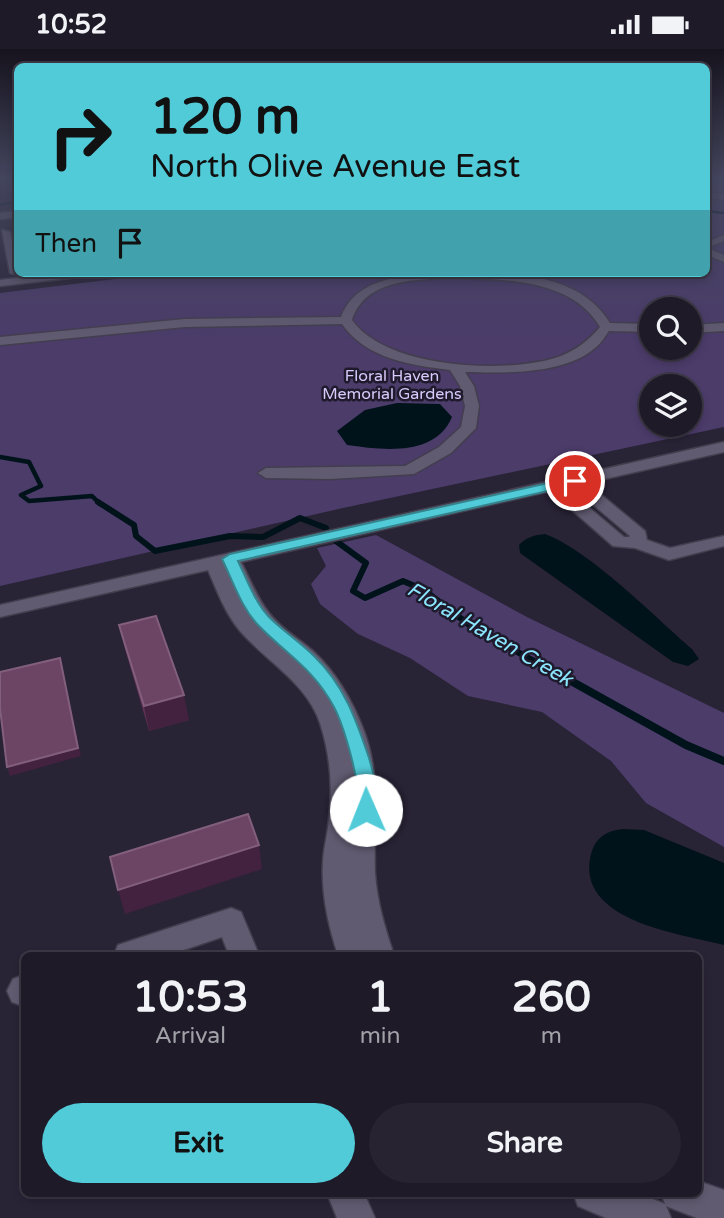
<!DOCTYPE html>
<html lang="en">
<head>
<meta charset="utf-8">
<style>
  :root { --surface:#1f1a28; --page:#272330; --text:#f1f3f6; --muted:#a1a1a8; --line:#3c3845; --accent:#52cbd9 }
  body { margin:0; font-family:"Varela Round",sans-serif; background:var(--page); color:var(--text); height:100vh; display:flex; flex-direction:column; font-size:26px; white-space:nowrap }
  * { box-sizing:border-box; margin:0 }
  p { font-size:23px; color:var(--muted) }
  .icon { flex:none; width:38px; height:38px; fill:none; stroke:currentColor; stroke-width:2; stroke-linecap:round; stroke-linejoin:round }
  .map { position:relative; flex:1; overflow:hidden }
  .drawer { position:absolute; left:21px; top:903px; width:681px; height:245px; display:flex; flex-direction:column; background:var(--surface); border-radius:10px; box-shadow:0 4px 10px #0003,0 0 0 2px var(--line) }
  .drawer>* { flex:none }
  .banner { position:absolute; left:14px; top:14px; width:696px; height:214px; border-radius:10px; box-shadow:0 4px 10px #0003,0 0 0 2px var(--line); background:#52cbd9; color:#111; overflow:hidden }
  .tools { position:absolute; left:639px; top:248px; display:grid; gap:14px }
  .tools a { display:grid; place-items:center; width:63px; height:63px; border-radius:50%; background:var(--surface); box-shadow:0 4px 10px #0003,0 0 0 2px var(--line); font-size:35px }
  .pin { position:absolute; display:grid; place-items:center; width:60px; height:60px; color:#fff; margin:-30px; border:4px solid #fff; border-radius:50%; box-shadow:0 2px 7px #0007 }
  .me { position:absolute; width:77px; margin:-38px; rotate:359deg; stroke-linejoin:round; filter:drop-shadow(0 0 5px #0008) }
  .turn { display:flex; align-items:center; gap:24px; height:147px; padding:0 21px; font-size:32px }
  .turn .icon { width:91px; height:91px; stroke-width:2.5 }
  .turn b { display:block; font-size:49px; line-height:60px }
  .then { display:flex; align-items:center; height:66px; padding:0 21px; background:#0003; gap:14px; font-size:26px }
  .eta { display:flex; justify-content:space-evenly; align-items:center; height:119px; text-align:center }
  .eta b { font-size:42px; font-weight:700; line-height:49px }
  .action { display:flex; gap:14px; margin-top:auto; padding:14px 21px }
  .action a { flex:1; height:80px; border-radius:42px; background:var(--accent); color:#111; font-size:28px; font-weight:700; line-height:80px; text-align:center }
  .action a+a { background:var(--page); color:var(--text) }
  .status { display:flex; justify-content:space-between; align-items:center; height:49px; padding:0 35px; background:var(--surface); direction:ltr }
  .status svg { height:19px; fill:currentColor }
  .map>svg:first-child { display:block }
  .green { fill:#4b3c6a; fill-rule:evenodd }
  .water { fill:#00131a }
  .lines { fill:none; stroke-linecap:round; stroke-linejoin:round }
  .stream-far3 { stroke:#00131a; stroke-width:2.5 }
  .stream-far2 { stroke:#00131a; stroke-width:4.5 }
  .stream-far1 { stroke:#00131a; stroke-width:6 }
  .stream { stroke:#00131a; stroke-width:8 }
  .minor-casing { stroke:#433e4e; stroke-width:3 }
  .minor { fill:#615b71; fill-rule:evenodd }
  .wall { fill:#5d3052 }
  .shaded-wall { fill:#42223f }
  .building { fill:#6d4564; stroke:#825f7c; stroke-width:2 }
  .route { fill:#52cbd9; stroke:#35848d; stroke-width:2 }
  .labels { text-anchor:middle; stroke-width:5; stroke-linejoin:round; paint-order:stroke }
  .far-park-label { font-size:16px; fill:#d8cafc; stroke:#1f1a2c }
  .water-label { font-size:21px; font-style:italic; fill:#8be6fe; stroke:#1f1a2c }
</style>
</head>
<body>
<div class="status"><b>10:52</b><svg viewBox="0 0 49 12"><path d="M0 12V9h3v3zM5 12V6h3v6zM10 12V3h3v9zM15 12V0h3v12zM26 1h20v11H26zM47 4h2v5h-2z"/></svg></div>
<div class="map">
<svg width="724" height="1169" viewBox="0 0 724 1169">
  <rect width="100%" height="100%" fill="#292336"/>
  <path class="green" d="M707,130H724V378L343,459L0,537V244L164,224H707ZM651,261H690V299H651ZM651,338H690V376H651Z
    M376,486L527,568L724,664V798L646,754L611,712L542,663L468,647L410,609L358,585L320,555L311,535L326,517L317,499Z"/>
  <path class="water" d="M397,354L440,355L452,368C435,408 383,401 347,396L337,382L365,361Z
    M545,485C589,501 655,568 692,600L699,610L688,617L673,613L520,504L519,496C527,488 534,486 545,485Z
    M623,780L644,781L724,814V896C680,885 574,872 591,805C596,788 606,782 623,780Z"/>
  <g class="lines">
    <path class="stream-far3" d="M0,156L18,152
      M707,162L724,164"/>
    <path class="stream-far2" d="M0,408L29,413L41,437L21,446L29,452L92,447L100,455"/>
    <path class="stream-far1" d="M98,453L134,476L136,487L155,502L230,487L263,488L300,469L326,479
      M336,492L366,514L353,542L365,549L403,532L424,541L472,578L574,634"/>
    <path class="stream" d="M571,632L686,696L724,712"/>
    <defs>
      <path id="minor" d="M707,144L724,145V151L707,148Z
        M18,162V168L0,170V164Z
        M2,181L10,183L19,226L10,224Z
        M724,186V192L707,199V193Z
        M707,199L724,206V213L707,206Z
        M59,224H92L87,227L0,237V231Z
        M430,224C489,224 575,216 610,274L651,275V283L609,282C605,287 601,295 595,299C564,326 503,324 465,323L474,337L479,357L476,379L451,404L414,425L330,430L266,429L258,424L266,419L405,417L439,398L461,378L465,357L460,337L450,321C411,316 366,310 342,275L185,278L0,296V288L185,270L341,268C354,232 396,227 430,224ZM448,229C499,230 571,228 600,278C589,291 578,300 561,307C509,326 386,320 352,271C365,231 412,231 448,229Z
        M724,274V282L690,284V276Z
        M724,393V403L587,434L645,482L647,491L670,499L724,487V497L669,511L635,499L613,497L550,442L241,513C250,530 257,549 269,564C281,580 298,589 313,602C337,624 353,653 364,682C382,730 373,775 375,824C377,853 385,879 394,906H338C328,876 321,844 323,812C324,797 328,784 329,769C333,737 330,705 320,674C306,633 267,613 240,582C225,564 217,542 208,521L0,568V556ZM572,438L630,487L629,488H624L566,439Z
        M231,859L241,863L259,906H229L222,888L169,906H114L118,896Z
        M24,926V956L23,957L12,953L7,942L13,930Z
        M698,1132L724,1141V1169H697L666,1157L671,1169H606L578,1157L573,1144H638L665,1155L661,1144H698Z
        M327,1144H364L375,1169H337Z"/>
    </defs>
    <use href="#minor" class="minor-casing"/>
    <use href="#minor" class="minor"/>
  </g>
  <path class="wall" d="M119,576L189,671L149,682L125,600Z"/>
  <path class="shaded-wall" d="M60,609L81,707L10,727L7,718Z
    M184,646L189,671L149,682L144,657Z
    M259,796L262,820L125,865L118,841Z"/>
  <path class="building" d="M156,567L184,646L144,657L119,576Z
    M60,609L78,699L7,718L0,659V623Z
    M248,765L259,796L118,841L110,808Z"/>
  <linearGradient id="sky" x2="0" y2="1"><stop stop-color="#17131e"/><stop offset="0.44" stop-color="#43455d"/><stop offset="1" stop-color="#43455d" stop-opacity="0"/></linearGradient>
  <rect width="724" height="293" fill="url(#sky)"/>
  <path class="route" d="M575,428L579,429V435L238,512C247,531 255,553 269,568C283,582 300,593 314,607C344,636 356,670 369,709C374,726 381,750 373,767L366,769L359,767C353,755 358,742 356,730C353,711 343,675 334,658C313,619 287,606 258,576C241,558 233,532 222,510L230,505Z"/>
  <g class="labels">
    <g class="far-park-label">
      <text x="392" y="332">Floral Haven<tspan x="392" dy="18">Memorial Gardens</tspan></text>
    </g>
    <g class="water-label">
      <text transform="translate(490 585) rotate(30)" y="7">Floral Haven Creek</text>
    </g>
  </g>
</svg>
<div class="tools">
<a><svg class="icon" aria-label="search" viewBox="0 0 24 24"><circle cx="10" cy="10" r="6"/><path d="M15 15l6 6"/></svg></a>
<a><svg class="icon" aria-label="layers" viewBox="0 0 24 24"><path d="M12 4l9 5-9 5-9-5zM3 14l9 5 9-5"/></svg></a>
</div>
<div class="pin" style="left:575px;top:432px;background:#d93025"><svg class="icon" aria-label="arrive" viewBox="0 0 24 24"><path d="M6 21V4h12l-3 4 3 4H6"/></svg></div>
<svg class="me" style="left:366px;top:761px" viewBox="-20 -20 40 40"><circle r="19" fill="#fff"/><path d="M0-13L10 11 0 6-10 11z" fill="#52cbd9"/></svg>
<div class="banner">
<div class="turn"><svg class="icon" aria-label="right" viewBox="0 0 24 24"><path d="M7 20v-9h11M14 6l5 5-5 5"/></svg><div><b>120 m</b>North Olive Avenue East</div></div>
<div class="then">Then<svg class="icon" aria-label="arrive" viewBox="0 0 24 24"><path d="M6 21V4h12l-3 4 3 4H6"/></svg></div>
</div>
<section class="drawer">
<div class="eta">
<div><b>10:53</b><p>Arrival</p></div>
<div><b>1</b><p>min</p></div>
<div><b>260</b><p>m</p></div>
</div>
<div class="action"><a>Exit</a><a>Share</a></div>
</section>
</div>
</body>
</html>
